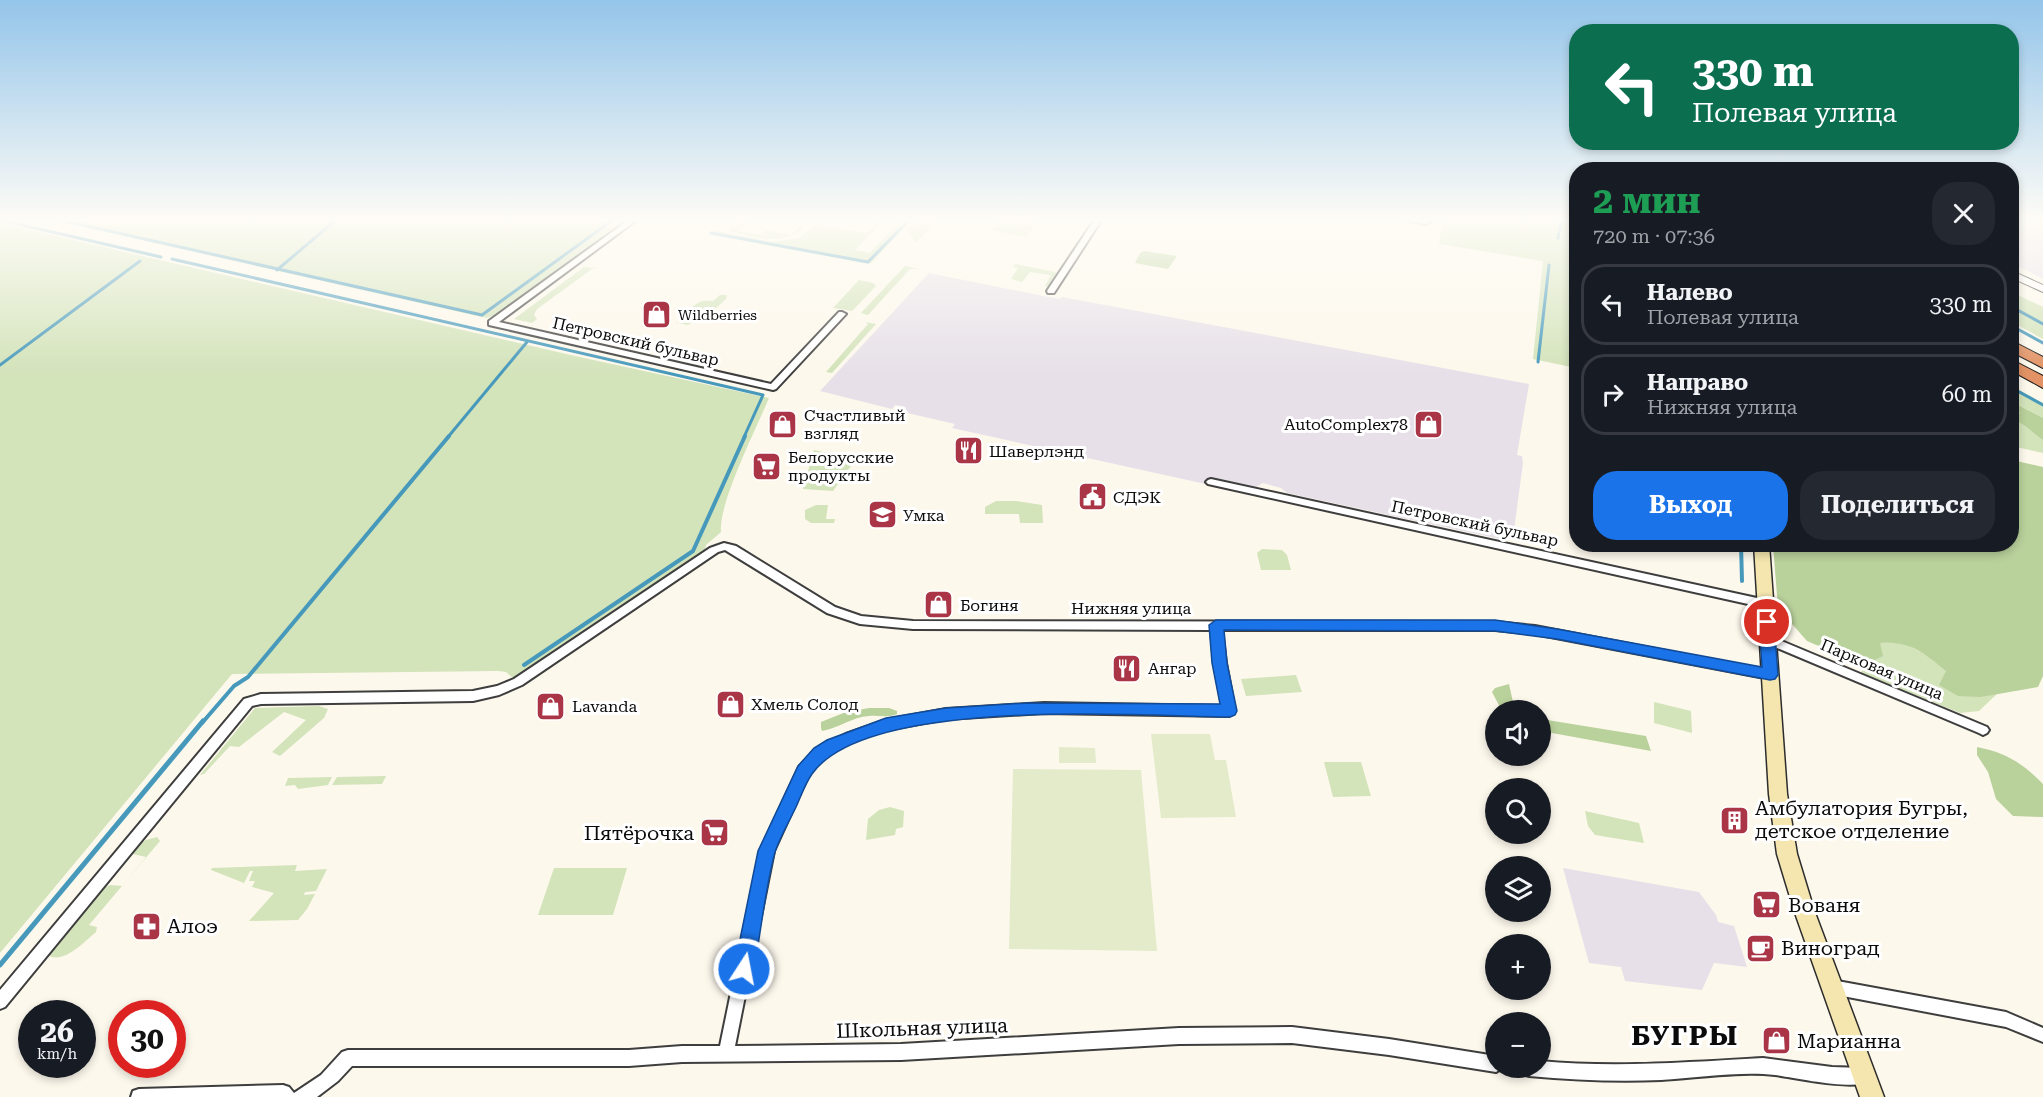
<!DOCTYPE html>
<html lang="ru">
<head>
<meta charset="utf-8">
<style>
  :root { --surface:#171b24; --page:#242831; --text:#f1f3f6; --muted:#9ea1a6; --line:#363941; --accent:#1a73e8 }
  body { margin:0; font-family:"Roboto Serif",serif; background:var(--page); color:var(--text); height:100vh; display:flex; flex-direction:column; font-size:22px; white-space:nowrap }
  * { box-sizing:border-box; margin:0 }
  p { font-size:20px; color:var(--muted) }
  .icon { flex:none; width:33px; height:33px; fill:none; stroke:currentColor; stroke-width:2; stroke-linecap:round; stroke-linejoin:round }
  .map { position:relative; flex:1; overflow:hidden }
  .panel { position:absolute; left:1569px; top:162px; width:450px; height:390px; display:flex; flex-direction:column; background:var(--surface); border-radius:24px; box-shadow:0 3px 9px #0003 }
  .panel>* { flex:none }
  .banner { position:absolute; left:1569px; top:24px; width:450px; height:126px; border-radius:24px; box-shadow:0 3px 9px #0003; background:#0b6e4f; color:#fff; overflow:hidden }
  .controls { position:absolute; left:1485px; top:700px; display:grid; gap:12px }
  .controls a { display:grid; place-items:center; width:66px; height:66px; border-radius:50%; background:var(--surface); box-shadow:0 3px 9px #0003; font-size:30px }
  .speed { position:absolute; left:18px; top:1000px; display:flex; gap:12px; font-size:30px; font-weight:700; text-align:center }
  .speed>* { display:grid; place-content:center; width:78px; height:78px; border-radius:50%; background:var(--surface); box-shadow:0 3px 9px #0003; line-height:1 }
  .speed small { font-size:15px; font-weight:400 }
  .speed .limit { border:9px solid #d22; background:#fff; color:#111 }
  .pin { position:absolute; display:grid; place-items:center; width:51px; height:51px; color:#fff; margin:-26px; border:3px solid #fff; border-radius:50%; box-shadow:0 2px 6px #0007 }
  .me { position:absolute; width:66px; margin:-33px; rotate:11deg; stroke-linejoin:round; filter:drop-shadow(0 0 4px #0008) }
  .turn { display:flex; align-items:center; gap:21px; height:126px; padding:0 24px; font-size:27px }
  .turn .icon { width:78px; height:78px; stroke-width:2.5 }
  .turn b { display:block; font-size:42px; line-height:51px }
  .round { display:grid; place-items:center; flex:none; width:63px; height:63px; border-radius:24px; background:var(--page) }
  .head { display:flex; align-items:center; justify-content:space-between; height:102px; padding:0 24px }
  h1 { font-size:36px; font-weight:700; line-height:45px; color:#1e9e55 }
  .cta { display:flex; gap:12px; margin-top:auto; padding:12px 24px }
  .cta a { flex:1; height:69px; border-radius:24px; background:var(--accent); color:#fff; font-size:24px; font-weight:700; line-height:69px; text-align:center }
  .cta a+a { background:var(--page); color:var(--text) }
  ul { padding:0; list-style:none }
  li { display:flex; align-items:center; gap:18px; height:81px; margin:0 12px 9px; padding:0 12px; border:3px solid var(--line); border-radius:24px }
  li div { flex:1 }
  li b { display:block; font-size:22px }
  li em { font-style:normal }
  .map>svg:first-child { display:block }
  .industrial { fill:#e7e0e9 }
  .green { fill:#d3e3ba }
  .forest { fill:#b9d19b }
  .pitch { fill:#e3ebcb }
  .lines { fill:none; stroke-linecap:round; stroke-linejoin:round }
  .stream-far2 { stroke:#4799bc; stroke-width:3 }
  .stream-far1 { stroke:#4799bc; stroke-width:4 }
  .stream { stroke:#4799bc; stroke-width:5 }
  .minor-casing { stroke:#3e3e3e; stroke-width:4 }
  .tertiary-casing { stroke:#3e3e3e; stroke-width:2 }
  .secondary-casing { stroke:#2d2d2d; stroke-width:3 }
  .motorway-casing { stroke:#1c1c1c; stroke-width:2 }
  .minor { fill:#fff; fill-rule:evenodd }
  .tertiary { fill:#fff; fill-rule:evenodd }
  .secondary { fill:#f5e6af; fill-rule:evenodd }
  .motorway { fill:#e29264; fill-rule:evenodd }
  .route { fill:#1a73e8; stroke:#114b97; stroke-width:1.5 }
  .labels { text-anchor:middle; stroke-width:6; stroke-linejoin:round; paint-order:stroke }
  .far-poi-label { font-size:14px; fill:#0b0b0b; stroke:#fff; text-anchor:start }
  .street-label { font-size:16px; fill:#0b0b0b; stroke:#fff }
  .poi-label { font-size:16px; fill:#0b0b0b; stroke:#fff; text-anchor:start }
  .near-poi-label { font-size:20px; fill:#0b0b0b; stroke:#fff; text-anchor:start }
  .near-street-label { font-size:20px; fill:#0b0b0b; stroke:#fff }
  .near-district-label { font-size:27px; font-weight:bold; letter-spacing:1.5px; fill:#0b0b0b; stroke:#fff }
</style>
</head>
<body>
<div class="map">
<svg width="2043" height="1097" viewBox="0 0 2043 1097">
  <rect width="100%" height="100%" fill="#fdf8ec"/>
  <path class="industrial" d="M2012,219H2043V279L2012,263Z
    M929,273L1043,296L1060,299L1062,297L1529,384L1517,455L1522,456L1523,463L1514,530L1500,539L1287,493L1281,488L1263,483L1256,487L1213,478L1210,485L952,428L955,424L907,413L905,407L895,405L892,409L820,391Z
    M1563,868L1699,892L1716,915L1718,922L1734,926L1747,967L1714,963L1702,990L1625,981L1621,967L1589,963Z"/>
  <path class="green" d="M49,219H629C620,224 612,221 604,226L613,229L497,315L486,318Z
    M744,219H751L738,231L760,235L766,230L791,235L799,228L792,226L794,224L805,227C782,247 758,237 731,232L729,230Z
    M881,219H885L855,250L870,253L902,219H913L870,264L709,234L713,230L771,242L798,238L796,241L815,224L867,233Z
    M918,219H938L916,243L907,231Z
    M1000,219L1039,220L1026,237L991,230Z
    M1443,219H1576V368L1533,359L1543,261L1439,244Z
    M0,223L575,356L769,398C757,427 718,504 721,532L706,545L705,549L514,679L506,672L498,671L232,674L0,953Z
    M1015,264L1055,272L1057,273L1048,287L1045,286L1051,275L1030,272L1022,282L1011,279L1018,268L1013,267Z
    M905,266L918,269H910L868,315L861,313Z
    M584,267L598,269H592L537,309L534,315L537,319L532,323L514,319Z
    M859,280L873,283L876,286L852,311L833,308Z
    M2012,292L2043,307V339L2012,322Z
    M720,295H727L726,299L703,320L697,319L688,325L674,322L681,323L689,317L684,314L695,315L699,311L691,308C699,301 703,300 713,301Z
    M865,322L876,324L832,373L826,372L868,324Z
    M2012,386L2043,403V418L2012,402Z
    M2012,420C2027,424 2030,432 2043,440V453L2012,446Z
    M814,450L856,459L833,491L803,489Z
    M996,501H1016L1042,505L1043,523H1020L1019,514H985V507Z
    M816,505H828L826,519H835L834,523H811L805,519V510Z
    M1262,549L1282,550L1287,555L1291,570H1261L1257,553Z
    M1902,642L1928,656L1981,697L1999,692L1979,711L1960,713L1861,673L1866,660L1873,661L1879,643Z
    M1296,675L1302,692L1246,696L1241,679Z
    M1654,702L1691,711L1692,733L1654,723Z
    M319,706L328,709L324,718L280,756L272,752L306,720L284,712L239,747L230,746L204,774L200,775L255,708Z
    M1324,762H1361L1371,796L1333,797Z
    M386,776L382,784L332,785L337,777Z
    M332,777L328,785L298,789L295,785L285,786L288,778Z
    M890,807L904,811L903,827L896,829L895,835L866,840L868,819L879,810Z
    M1585,811L1639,823L1644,843L1595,835L1588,826Z
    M157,837L160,841L89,925L97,927L96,932C84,942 65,963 49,956L102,889L110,885L122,886L146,857L133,854L134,848L146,840Z
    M297,865L295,871L327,869L316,891L305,892L304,895L315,894L307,909L298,920L249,921L274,893L252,887L255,881H249L253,871H250L244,883L211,870L212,868Z
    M554,868H627L613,915H538Z"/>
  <path class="forest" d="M1144,251L1177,256L1168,269L1135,263L1140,253Z
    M2012,402L2043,418V440C2030,432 2027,424 2012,420V416L2020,413L2012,408Z
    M2012,460L2043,467V676L2038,687L1981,697L1958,696L1939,685L1946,671C1923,652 1910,641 1880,643L1883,656L1873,661L1840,655L1807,641L1778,608L1773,545L2012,544Z
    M1509,684L1515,711H1502L1492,692L1495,688Z
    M869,708H889L897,711V714C889,718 878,715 869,716C852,717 839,728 822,731L821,728V722L846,712Z
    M1541,719L1646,736L1651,751L1541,731Z
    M1977,747C2007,753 2022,763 2043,784V817L2013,816L1996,799L1988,772L1977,755Z"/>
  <path class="pitch" d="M1151,734H1210L1215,760H1226L1236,817L1161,818Z
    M1059,747L1095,748L1096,763H1059Z
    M1013,769L1141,770L1157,951L1009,949Z"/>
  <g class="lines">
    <path class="stream-far2" d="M56,219L482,315L614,219
      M0,220L161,257
      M711,233L868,262L910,219
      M1558,238L1562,219
      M172,259L763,395L744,437
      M277,270L337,219
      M2012,307L2043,324
      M2012,326L2043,343
      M1538,362L1549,265
      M0,365L140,261
      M2012,388L2043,405
      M448,437L527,342"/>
    <path class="stream-far1" d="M1741,544L1742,581
      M524,665L693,551L745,436
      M202,723L234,686L248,677L449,436"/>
    <path class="stream" d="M0,965L203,721"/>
    <defs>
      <path id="minor" d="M630,219H638L499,322L771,384L839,312H842L846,314L776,389L773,390L489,325V321Z
        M1095,219H1102L1054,293H1048L1047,291Z
        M1401,219H1436L1425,224Z
        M1211,479L1766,600L1770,601L1772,604L1770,607L1766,608L1208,484L1206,482L1208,480Z
        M724,543L736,546L835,607L861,616L913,621L1495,622L1535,626L1770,671L1774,672L1776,675L1774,678L1770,679L1535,634L1495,630H1222L1226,663L1235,711L1233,714L1229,716L1044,713L946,719L886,730L854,740L824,757L809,774L774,851L735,1046L901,1044L1179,1028L1292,1027L1389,1039L1496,1056V1068H1502L1496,1072L1389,1055L1292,1043L1179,1044L901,1060L682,1062L629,1066H352L338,1081L317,1097H131L133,1091L139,1089L283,1085L289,1087L294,1093L321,1075L342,1052L348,1050H629L682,1046H720L760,851L799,767L816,749L846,734L886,720L946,709L1044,703L1222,706L1214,663L1211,630L913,629L860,624L827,613L725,550L718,552L522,685L499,695L473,701L261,704L252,706L5,1007L0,1009V990L244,699L261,694L473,691L497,686L514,679L710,548Z
        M1767,635L1987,727L1989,730L1987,733L1983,735L1979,733L1763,642L1761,639L1763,636Z
        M1832,980L2006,1012L2043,1028V1042L2006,1027L1832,994L1827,992L1824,987L1827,982Z
        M1763,1058L1832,1067L1864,1068L1870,1070L1872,1076L1870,1082C1850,1090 1797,1078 1775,1075C1740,1071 1697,1078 1661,1080C1617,1082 1573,1080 1529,1076L1523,1074L1521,1068H1540V1061C1615,1068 1689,1062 1763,1058Z"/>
      <path id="tertiary" d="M2012,271L2043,285V292L2012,278Z"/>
      <path id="secondary" d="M1754,544H1769L1787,794L1797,854L1814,910L1884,1097H1860L1794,910L1777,854L1769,794Z"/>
      <path id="motorway" d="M2012,341L2043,357V368L2012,352Z
        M2012,360L2043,376V388L2012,371Z"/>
    </defs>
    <use href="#minor" class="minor-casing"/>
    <use href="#tertiary" class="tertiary-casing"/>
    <use href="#secondary" class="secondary-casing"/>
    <use href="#motorway" class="motorway-casing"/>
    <use href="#minor" class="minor"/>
    <use href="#tertiary" class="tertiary"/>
    <use href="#secondary" class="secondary"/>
    <use href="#motorway" class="motorway"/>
  </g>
  <linearGradient id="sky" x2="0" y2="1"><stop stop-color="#94c5ea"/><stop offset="0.59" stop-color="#fefcf6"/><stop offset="1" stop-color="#fefcf6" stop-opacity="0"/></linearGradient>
  <rect width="2043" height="373" fill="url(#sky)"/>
  <path class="route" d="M1767,617L1774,622L1778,675L1775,679L1770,680L1557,639L1495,631L1224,630L1227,663L1237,711L1235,715L1230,717C1138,716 867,696 812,774C805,784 801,796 796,807C789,822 780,837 775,852C765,890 761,931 754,969L751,975L744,978L737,975L734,969L758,851L798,766L814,748L827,740L886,718L946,708L1028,703L1220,704L1212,663L1209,625L1216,620H1495L1557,629L1762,667L1759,622Z"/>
  <defs>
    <symbol id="shop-square" viewBox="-11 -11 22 22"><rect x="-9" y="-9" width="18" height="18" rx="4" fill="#aa3546" stroke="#fff"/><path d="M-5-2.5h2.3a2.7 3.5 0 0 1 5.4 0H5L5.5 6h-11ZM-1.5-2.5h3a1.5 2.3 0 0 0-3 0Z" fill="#fff"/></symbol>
    <symbol id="restaurant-square" viewBox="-11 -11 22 22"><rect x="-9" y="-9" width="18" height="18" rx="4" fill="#aa3546" stroke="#fff"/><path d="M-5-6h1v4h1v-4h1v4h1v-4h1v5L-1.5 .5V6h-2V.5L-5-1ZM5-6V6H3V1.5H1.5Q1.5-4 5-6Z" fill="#fff"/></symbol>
    <symbol id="supermarket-square" viewBox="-11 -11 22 22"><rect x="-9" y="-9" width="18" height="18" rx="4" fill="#aa3546" stroke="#fff"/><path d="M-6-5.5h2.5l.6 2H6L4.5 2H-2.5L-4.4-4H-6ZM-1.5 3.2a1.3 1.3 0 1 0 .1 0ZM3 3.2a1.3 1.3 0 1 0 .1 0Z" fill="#fff"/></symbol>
    <symbol id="civic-square" viewBox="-11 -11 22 22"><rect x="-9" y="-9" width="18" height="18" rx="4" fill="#aa3546" stroke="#fff"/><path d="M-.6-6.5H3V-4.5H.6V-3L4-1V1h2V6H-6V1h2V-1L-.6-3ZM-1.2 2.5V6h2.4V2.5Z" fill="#fff"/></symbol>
    <symbol id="school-square" viewBox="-11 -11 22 22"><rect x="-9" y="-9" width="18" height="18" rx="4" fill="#aa3546" stroke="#fff"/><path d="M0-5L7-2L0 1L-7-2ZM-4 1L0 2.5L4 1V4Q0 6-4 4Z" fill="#fff"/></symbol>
    <symbol id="building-square" viewBox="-11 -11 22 22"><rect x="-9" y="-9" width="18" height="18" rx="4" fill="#aa3546" stroke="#fff"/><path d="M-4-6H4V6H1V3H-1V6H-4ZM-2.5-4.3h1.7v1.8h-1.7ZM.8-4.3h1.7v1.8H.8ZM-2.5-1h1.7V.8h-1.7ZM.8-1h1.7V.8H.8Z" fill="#fff"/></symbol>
    <symbol id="pharmacy-square" viewBox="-11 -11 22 22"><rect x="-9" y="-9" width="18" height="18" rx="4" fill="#aa3546" stroke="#fff"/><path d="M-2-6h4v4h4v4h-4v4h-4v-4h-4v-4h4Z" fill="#fff"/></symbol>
    <symbol id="cafe-square" viewBox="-11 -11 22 22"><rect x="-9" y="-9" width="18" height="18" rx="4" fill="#aa3546" stroke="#fff"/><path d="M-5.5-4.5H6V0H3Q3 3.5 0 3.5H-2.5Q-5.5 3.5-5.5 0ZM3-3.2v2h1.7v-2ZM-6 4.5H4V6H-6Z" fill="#fff"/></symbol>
  </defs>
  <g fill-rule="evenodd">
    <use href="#shop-square" x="640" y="298" width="33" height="33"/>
    <use href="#shop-square" x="766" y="408" width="33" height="33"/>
    <use href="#shop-square" x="1412" y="408" width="33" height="33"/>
    <use href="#restaurant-square" x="952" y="434" width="33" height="33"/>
    <use href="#supermarket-square" x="750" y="450" width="33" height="33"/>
    <use href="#civic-square" x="1076" y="480" width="33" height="33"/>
    <use href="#school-square" x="866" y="498" width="33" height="33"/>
    <use href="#shop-square" x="922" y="588" width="33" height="33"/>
    <use href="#restaurant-square" x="1110" y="652" width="33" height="33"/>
    <use href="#shop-square" x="714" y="688" width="33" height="33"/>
    <use href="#shop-square" x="534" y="690" width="33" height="33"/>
    <use href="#building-square" x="1718" y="804" width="33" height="33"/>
    <use href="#supermarket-square" x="698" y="816" width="33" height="33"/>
    <use href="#supermarket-square" x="1750" y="888" width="33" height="33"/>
    <use href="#pharmacy-square" x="130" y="910" width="33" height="33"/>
    <use href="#cafe-square" x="1744" y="932" width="33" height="33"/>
    <use href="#shop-square" x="1760" y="1024" width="33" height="33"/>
  </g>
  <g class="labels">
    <g class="far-poi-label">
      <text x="678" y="320">Wildberries</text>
    </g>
    <g class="street-label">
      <text transform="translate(636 341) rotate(13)" y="6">Петровский бульвар</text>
      <text transform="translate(1475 523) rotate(12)" y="6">Петровский бульвар</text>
      <text x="1131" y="614">Нижняя улица</text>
      <text transform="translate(1882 669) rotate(23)" y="6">Парковая улица</text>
    </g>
    <g class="poi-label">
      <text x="804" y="421">Счастливый<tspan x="804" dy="18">взгляд</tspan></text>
      <text x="1408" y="430" text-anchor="end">AutoComplex78</text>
      <text x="989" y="457">Шаверлэнд</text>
      <text x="788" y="463">Белорусские<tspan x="788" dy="18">продукты</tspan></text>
      <text x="1113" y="503">СДЭК</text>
      <text x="903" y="521">Умка</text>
      <text x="960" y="611">Богиня</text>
      <text x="1148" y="674">Ангар</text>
      <text x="751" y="710">Хмель Солод</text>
      <text x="572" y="712">Lavanda</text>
    </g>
    <g class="near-poi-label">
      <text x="1755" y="815">Амбулатория Бугры,<tspan x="1755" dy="23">детское отделение</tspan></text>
      <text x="694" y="840" text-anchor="end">Пятёрочка</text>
      <text x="1788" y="912">Вованя</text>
      <text x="167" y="933">Алоэ</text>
      <text x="1781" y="955">Виноград</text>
      <text x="1797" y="1048">Марианна</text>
    </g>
    <g class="near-street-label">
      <text transform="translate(922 1028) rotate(-2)" y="7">Школьная улица</text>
    </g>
    <g class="near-district-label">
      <text x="1685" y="1045">БУГРЫ</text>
    </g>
  </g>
</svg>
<div class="controls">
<a><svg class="icon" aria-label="sound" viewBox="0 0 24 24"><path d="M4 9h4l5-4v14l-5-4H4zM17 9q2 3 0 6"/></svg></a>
<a><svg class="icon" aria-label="search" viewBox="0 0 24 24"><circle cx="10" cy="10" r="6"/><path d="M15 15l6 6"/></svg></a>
<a><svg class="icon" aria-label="layers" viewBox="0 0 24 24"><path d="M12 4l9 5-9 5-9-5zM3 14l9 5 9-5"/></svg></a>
<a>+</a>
<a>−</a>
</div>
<div class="speed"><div>26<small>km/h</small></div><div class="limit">30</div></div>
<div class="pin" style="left:1767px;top:622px;background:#d93025"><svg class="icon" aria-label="arrive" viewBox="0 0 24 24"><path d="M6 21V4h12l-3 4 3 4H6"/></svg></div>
<svg class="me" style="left:744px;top:969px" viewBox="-20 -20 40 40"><circle r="17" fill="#1a73e8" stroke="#fff" stroke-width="3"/><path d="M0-11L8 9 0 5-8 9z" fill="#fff"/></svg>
<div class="banner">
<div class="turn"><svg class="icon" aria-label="left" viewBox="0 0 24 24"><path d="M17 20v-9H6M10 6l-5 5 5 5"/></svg><div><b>330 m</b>Полевая улица</div></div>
</div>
<section class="panel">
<div class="head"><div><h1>2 мин</h1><p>720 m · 07:36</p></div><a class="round"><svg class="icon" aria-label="close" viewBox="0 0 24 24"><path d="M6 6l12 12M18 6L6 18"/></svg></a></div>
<ul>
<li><svg class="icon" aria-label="left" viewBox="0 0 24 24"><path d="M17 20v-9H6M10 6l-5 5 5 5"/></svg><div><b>Налево</b><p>Полевая улица</p></div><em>330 m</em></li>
<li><svg class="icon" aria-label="right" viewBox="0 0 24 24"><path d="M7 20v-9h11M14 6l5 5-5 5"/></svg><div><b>Направо</b><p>Нижняя улица</p></div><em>60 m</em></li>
</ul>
<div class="cta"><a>Выход</a><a>Поделиться</a></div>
</section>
</div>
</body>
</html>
